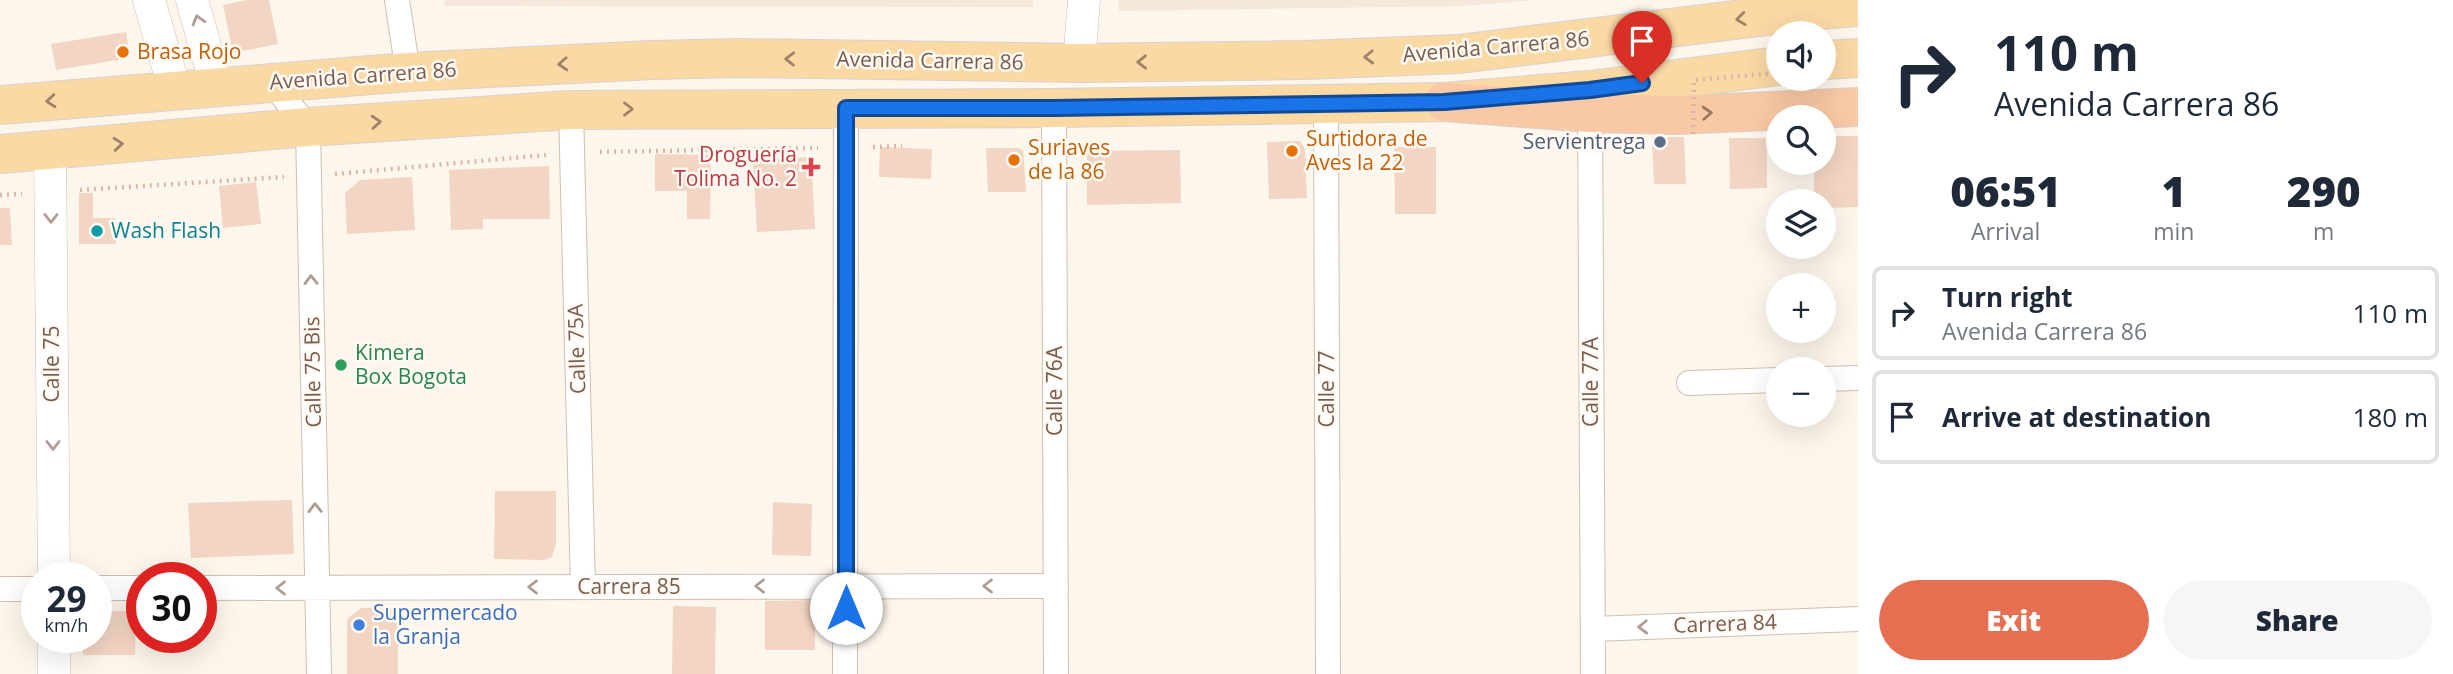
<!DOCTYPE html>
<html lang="en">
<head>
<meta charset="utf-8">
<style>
  :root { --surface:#fff; --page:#f6f6f7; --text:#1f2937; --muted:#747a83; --line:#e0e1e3; --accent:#e76f51 }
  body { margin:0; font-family:"Open Sans",sans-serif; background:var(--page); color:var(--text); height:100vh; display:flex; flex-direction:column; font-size:26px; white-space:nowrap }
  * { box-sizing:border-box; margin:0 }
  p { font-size:23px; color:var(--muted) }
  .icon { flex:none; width:38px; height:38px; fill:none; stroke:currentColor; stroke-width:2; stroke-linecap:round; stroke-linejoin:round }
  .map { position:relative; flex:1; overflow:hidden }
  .side { display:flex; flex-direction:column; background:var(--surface); width:595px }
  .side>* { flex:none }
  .banner { background:#fff; color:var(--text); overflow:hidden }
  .controls { position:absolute; left:1766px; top:21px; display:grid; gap:14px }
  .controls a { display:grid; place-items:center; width:70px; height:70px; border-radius:50%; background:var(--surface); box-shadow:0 7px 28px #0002; font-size:35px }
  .speed { position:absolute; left:21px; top:562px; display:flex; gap:14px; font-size:35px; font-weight:700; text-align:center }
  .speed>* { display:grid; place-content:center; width:91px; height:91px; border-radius:50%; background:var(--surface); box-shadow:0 7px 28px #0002; line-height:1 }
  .speed small { font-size:18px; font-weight:400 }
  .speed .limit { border:10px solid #d22; background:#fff; color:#111 }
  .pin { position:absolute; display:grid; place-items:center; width:60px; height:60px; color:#fff; margin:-72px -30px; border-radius:50% 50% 50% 0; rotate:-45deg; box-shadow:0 0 7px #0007 }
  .pin .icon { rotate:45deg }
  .me { position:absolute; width:77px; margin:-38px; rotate:0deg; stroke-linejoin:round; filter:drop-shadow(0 0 5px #0008) }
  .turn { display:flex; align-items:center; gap:24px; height:147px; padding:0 21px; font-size:32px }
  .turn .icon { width:91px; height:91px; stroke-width:2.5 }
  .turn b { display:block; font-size:49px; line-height:60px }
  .eta { display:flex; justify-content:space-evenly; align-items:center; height:119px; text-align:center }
  .eta b { font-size:42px; font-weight:800; line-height:49px }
  .cta { display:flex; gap:14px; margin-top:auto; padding:14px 21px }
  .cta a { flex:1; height:80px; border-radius:42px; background:var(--accent); color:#fff; font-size:28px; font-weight:800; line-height:80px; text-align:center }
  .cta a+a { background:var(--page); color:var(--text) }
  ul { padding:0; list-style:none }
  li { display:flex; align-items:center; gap:21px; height:94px; margin:0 14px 10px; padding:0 7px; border:4px solid var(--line); border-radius:10px }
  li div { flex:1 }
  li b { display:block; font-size:26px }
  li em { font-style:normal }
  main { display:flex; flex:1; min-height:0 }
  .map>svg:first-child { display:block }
  .residential { fill:#f5e8da }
  .building { fill:#f3d5c3 }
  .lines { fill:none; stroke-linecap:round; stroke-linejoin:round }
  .minor-casing { stroke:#d1beb0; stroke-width:26 }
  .tertiary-casing { stroke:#d1beb0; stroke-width:33 }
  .primary-casing { stroke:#dad1cd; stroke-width:40 }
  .trunk-casing { stroke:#dad1cd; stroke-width:40 }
  .path { stroke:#d9b8a5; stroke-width:4.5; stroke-dasharray:2 5; stroke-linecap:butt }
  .minor { stroke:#fff; stroke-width:24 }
  .tertiary { stroke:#fff; stroke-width:32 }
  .primary { stroke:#fbd9a5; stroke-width:38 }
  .trunk { stroke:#f9c8a4; stroke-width:38 }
  .path-bridge { stroke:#d9b8a5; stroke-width:4.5; stroke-dasharray:2 5; stroke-linecap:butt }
  .oneway { stroke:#a18267 }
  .oneway2 { stroke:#af9d94 }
  .oneway3 { stroke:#9a7763 }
  .route-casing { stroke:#114b97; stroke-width:18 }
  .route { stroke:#1a73e8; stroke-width:12 }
  .food-dot { fill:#e8710a; stroke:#fffaf3; stroke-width:2.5 }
  .service-dot { fill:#5c6f8a; stroke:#fffaf3; stroke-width:2.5 }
  .health-dot { fill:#e0444e; stroke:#fffaf3; stroke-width:2.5 }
  .culture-dot { fill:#0f9aa8; stroke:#fffaf3; stroke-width:2.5 }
  .leisure-dot { fill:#2e9e5b; stroke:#fffaf3; stroke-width:2.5 }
  .shop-dot { fill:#3f7fe0; stroke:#fffaf3; stroke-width:2.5 }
  .labels { text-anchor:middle; stroke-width:5; stroke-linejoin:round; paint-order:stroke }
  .street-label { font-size:21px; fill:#7a5c4d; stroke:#fffaf3 }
  .food-label { font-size:21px; fill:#c56008; stroke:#fffaf3; text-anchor:start }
  .service-label { font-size:21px; fill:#4e5e75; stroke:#fffaf3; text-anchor:end }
  .health-label { font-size:21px; fill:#be3a42; stroke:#fffaf3; text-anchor:end }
  .culture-label { font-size:21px; fill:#0d838f; stroke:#fffaf3; text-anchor:start }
  .leisure-label { font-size:21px; fill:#27864d; stroke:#fffaf3; text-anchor:start }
  .shop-label { font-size:21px; fill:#366cbe; stroke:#fffaf3; text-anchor:start }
</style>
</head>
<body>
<main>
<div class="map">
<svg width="1858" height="674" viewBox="0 0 1858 674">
  <rect width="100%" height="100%" fill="#fdf6ec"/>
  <path class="residential" d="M444,0H1033V7L445,6Z
    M1119,0H1535L1465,6L1119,11Z"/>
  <path class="building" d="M247,0H269L278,44L233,53L223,5Z
    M126,32L130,58L56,70L51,44Z
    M1824,136H1858V207L1824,208V201H1814V163H1824Z
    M1652,137H1684L1686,184H1654Z
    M1729,138H1767V188L1730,189Z
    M1300,141L1305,149L1307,198L1269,199L1267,142Z
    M880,147L932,149L931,179L879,177Z
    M1394,147H1436V214H1395Z
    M986,148H1017L1023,150L1026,192H988Z
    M1180,150L1181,203L1087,205V151Z
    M655,154L711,155L710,219H687V191H655Z
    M811,157L815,229L757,232L753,160Z
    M549,166L550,219H483V229L451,230L449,170Z
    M412,177L415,230L347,234L345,193L360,180Z
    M256,182L261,224L223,228L219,186Z
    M79,193H93V218H115L116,244H79Z
    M0,208H10L12,245H0Z
    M495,491H556V544L552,557L544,560L494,559Z
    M292,500L294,554L191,558L188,503Z
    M773,502L812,504L811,556L772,555Z
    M815,600V650H765V601Z
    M673,606L716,607L715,674H672Z
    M361,608H398V674H347V619Z
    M96,611H136L135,655H83V637H96Z"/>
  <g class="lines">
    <defs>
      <path id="minor" d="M397,0L408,72
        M272,83L308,127L319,674
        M1590,101L1593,674
        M1326,104L1328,674
        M1054,108L1056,674
        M571,110L583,587
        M1824,379L1858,378
        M1689,383L1778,380
        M96,588H142
        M201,588L1056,586
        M0,589H37
        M1593,629L1858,619
        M845,674L846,108"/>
      <path id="tertiary" d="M149,0L175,91
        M192,0L217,88
        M1079,63L1084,0
        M50,150L54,578
        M54,637V674"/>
      <path id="primary" d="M1824,60L1858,58
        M0,105L408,72L653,60L738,58L1079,63L1304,60L1459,54L1808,11L1858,7
        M0,154L308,127L571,110L1054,108L1444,102L1590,90L1778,66"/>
      <path id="trunk" d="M1444,102L1590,113L1677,115L1858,107"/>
    </defs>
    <use href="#minor" class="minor-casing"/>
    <use href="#tertiary" class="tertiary-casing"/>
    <use href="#primary" class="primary-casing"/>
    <use href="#trunk" class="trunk-casing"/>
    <path class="path" d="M873,147L902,146
      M600,152L818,148
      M335,174L546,155
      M80,190L284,177
      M0,195L22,194"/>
    <use href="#minor" class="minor"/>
    <use href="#tertiary" class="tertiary"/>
    <use href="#primary" class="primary"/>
    <use href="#trunk" class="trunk"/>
    <path class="path-bridge" d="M1693,134L1694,80L1778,73"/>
  </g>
  <defs><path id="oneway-chevron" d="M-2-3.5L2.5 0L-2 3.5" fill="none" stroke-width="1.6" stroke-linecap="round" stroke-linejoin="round" transform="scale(1.75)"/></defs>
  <g class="oneway">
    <use href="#oneway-chevron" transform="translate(1741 19) rotate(173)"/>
    <use href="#oneway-chevron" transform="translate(1369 57) rotate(178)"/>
    <use href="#oneway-chevron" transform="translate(790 59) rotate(-179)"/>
    <use href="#oneway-chevron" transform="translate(1142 62) rotate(179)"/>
    <use href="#oneway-chevron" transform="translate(563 64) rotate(177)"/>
    <use href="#oneway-chevron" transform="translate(51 101) rotate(175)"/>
    <use href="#oneway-chevron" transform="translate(628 109)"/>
    <use href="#oneway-chevron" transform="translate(376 122) rotate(-4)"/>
    <use href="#oneway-chevron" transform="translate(118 144) rotate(-5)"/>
  </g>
  <g class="oneway2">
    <use href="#oneway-chevron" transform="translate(198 20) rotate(-106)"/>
    <use href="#oneway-chevron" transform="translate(51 218) rotate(90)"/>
    <use href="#oneway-chevron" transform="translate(311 280) rotate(-91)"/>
    <use href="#oneway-chevron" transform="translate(53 445) rotate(90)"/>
    <use href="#oneway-chevron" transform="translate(315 508) rotate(-91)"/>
    <use href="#oneway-chevron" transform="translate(760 586) rotate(180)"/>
    <use href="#oneway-chevron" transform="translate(988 586) rotate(180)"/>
    <use href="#oneway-chevron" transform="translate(533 587) rotate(180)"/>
    <use href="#oneway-chevron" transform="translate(281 588) rotate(180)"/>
    <use href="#oneway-chevron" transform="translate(1643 627) rotate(178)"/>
  </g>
  <use class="oneway3" href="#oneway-chevron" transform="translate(1707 113) rotate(-3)"/>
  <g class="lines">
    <defs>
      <path id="route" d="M846,608V108H1054L1444,102L1590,90L1642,83"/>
    </defs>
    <use href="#route" class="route-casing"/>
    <use href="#route" class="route"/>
  </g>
  <g class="food-dot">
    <circle cx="123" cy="52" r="7"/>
    <circle cx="1292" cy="151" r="7"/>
    <circle cx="1014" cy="160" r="7"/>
  </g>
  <circle class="service-dot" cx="1660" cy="142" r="7"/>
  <path class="health-dot" d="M807.5 156.5h7v7h7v7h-7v7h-7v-7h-7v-7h7z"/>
  <circle class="culture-dot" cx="97" cy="231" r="7"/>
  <circle class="leisure-dot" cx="341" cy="365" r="7"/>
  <circle class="shop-dot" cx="359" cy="625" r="7"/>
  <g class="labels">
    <g class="street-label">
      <text transform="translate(1496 47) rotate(-5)" y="7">Avenida Carrera 86</text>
      <text transform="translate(930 61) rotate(1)" y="7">Avenida Carrera 86</text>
      <text transform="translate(363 76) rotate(-4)" y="7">Avenida Carrera 86</text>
      <text transform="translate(577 349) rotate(-92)" y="7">Calle 75A</text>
      <text transform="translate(52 364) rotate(-90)" y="7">Calle 75</text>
      <text transform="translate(313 372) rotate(-91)" y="7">Calle 75 Bis</text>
      <text transform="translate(1591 382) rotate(-90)" y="7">Calle 77A</text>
      <text transform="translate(1327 389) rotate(-90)" y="7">Calle 77</text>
      <text transform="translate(1055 391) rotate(-90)" y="7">Calle 76A</text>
      <text x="629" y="594">Carrera 85</text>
      <text transform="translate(1725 624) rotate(-2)" y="7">Carrera 84</text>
    </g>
    <g class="food-label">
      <text x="137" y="59">Brasa Rojo</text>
      <text x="1306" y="146">Surtidora de<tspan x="1306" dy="24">Aves la 22</tspan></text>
      <text x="1028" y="155">Suriaves<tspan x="1028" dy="24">de la 86</tspan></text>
    </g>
    <g class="service-label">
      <text x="1646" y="149">Servientrega</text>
    </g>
    <g class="health-label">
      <text x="797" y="162">Droguería<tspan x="797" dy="24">Tolima No. 2</tspan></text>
    </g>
    <g class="culture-label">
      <text x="111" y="238">Wash Flash</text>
    </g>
    <g class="leisure-label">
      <text x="355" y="360">Kimera<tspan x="355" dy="24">Box Bogota</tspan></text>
    </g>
    <g class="shop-label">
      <text x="373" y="620">Supermercado<tspan x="373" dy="24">la Granja</tspan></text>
    </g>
  </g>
</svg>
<div class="controls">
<a><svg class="icon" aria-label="sound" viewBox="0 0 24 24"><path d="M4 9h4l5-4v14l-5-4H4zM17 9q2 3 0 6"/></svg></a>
<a><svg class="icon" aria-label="search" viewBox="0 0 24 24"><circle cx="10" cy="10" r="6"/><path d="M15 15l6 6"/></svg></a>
<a><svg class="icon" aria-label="layers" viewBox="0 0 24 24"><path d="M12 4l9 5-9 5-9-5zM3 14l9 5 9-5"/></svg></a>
<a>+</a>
<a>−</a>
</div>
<div class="speed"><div>29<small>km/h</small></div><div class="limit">30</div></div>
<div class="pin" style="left:1642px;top:83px;background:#d93025"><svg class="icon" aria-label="arrive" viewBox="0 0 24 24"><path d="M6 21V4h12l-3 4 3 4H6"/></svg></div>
<svg class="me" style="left:846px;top:608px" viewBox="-20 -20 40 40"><circle r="19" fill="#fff"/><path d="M0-13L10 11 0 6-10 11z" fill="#1a73e8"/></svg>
</div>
<section class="side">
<div class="banner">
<div class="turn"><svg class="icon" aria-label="right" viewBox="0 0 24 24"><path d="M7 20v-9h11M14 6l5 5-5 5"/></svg><div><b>110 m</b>Avenida Carrera 86</div></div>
</div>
<div class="eta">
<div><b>06:51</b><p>Arrival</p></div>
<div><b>1</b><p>min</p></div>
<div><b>290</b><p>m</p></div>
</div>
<ul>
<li><svg class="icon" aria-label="right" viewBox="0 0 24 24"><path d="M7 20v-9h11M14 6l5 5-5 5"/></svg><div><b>Turn right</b><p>Avenida Carrera 86</p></div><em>110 m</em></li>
<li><svg class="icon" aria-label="arrive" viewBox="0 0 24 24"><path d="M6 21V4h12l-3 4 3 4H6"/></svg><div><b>Arrive at destination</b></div><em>180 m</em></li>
</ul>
<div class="cta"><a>Exit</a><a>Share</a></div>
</section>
</main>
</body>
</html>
